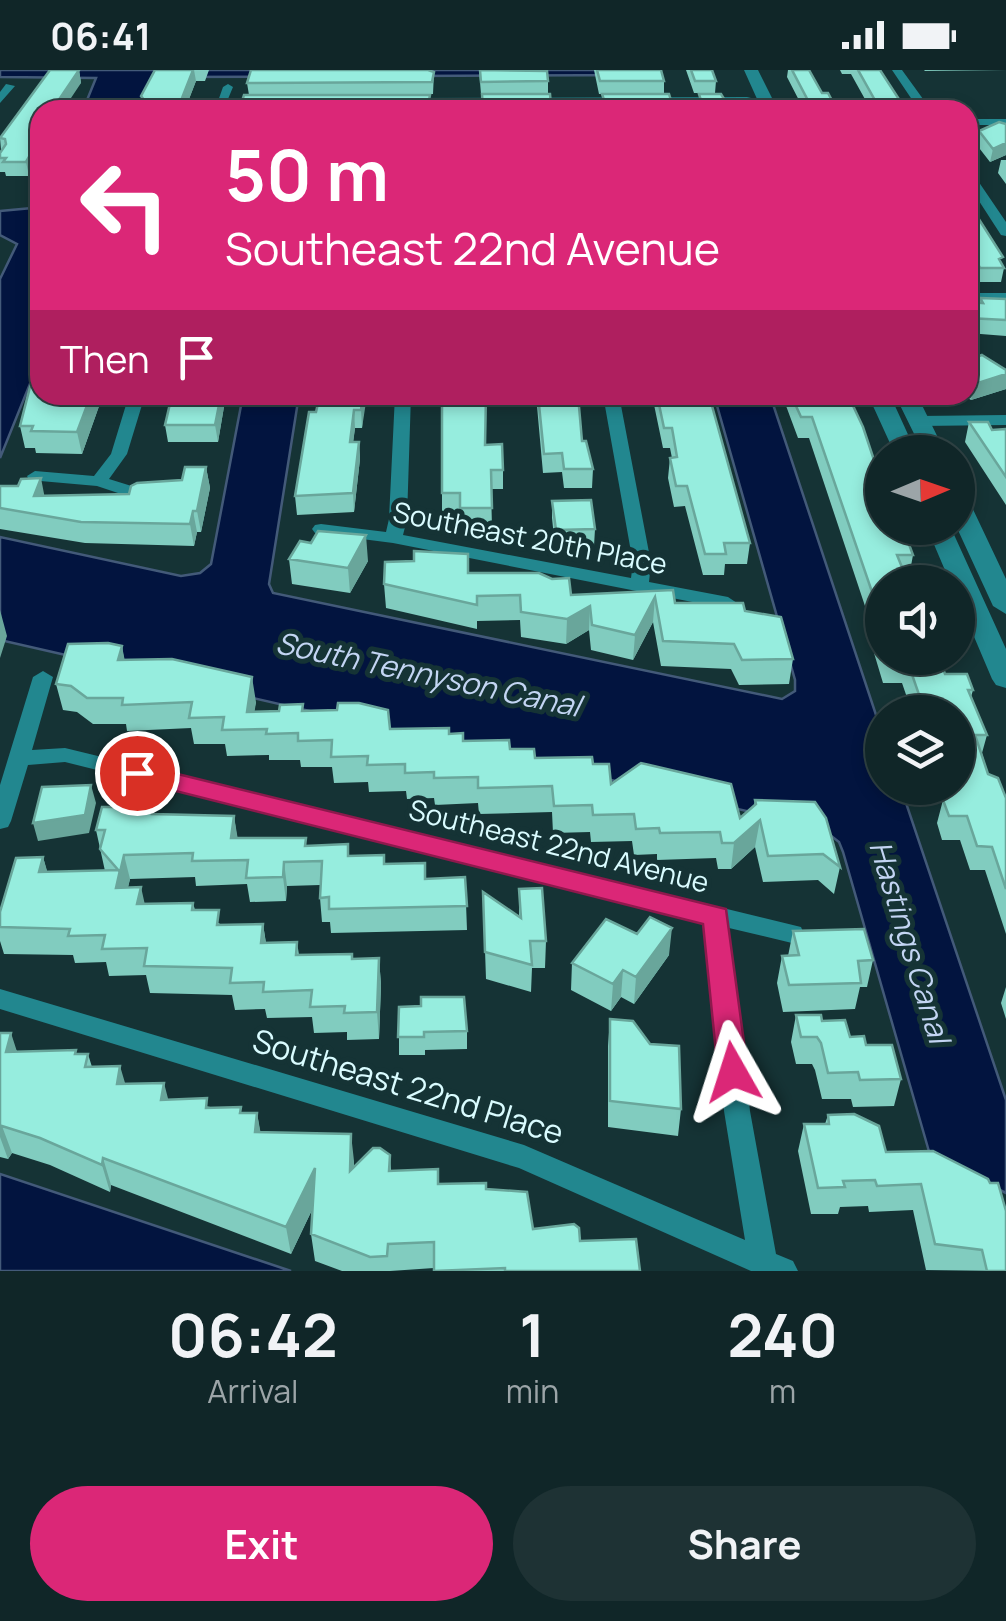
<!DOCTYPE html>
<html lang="en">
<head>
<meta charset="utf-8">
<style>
  :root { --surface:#102628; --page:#1e3234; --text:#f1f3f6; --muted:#9ca5a8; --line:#304345; --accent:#db2777 }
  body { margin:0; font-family:Manrope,sans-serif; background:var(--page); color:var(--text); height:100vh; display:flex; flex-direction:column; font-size:38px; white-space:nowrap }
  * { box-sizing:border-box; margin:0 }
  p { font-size:32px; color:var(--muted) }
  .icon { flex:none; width:55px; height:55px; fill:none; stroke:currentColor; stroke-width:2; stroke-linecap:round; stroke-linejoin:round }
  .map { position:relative; height:1201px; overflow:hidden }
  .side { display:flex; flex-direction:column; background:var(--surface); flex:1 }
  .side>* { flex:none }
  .top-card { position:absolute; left:30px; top:30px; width:948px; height:305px; border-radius:30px; box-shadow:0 5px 15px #0003,0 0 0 2px var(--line); background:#db2777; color:#fff; overflow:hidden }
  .needle { width:65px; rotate:88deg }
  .fabs { position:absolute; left:865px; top:365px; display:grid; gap:20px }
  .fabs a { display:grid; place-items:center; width:110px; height:110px; border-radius:50%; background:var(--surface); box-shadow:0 5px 15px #0003,0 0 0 2px var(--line); font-size:50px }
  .pin { position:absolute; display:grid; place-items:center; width:85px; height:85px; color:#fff; margin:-42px; border:5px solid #fff; border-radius:50%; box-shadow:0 2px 10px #0007 }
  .me { position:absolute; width:110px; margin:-55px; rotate:354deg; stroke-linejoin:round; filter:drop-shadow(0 0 8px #0008) }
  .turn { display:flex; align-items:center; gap:35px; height:210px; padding:0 30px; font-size:45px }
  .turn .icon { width:130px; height:130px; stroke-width:2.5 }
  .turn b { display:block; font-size:70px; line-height:85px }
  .then { display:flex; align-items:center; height:95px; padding:0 30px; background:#0003; gap:20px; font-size:38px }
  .eta { display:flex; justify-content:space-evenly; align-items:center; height:170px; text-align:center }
  .eta b { font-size:60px; font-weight:700; line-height:70px }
  .primary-button { display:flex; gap:20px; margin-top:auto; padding:20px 30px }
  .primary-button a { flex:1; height:115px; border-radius:60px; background:var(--accent); color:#fff; font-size:40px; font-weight:700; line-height:115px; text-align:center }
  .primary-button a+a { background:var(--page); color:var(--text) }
  .status { display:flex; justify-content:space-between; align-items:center; height:70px; padding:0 50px; background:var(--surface); direction:ltr }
  .status svg { height:28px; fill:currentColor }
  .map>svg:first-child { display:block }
  .water { fill:#02143f; stroke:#435a79; stroke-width:2.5 }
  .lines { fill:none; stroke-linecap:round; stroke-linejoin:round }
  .street { fill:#22878f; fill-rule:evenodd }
  .secondary { fill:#22878f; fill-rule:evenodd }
  .wall { fill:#81ccbf }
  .shaded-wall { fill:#69a69b }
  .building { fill:#96edde; stroke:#69a69b; stroke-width:2.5 }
  .route { fill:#db2777; stroke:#8e194d; stroke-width:2.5 }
  .labels { text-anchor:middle; stroke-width:10; stroke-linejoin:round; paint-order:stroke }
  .street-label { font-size:28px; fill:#dafcff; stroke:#153335 }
  .water-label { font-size:30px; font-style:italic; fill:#c3d5f3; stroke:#153335 }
  .near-street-label { font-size:32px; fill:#dafcff; stroke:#153335 }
</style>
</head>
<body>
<div class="status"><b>06:41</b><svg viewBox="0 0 49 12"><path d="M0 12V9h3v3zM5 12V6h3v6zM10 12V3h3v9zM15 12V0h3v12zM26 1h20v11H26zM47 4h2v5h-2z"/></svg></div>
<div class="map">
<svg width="1006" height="1201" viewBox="0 0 1006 1201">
  <rect width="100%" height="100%" fill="#153335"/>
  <path class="water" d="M0,0H659L660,5L165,7L151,11L139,40H83L96,8L0,7Z
    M40,130V289L0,388V209L17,174L0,165V141L32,138Z
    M243,325H299L269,514L273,523L782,629L795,621V610L714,325H770L882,663V718H901L1006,1030V1123L930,1085L843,782L839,772L821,758L0,570V467L181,506L200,503L211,494Z
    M0,1104L291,1201H0Z"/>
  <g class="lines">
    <path class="street" d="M892,0H902L931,40H919Z
      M6,14L15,16L0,33V22Z
      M228,14L233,17L228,29L265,28L271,31L265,34H217L223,17Z
      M747,27L751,28V32L404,34L398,31L404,28Z
      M968,49H1006V55H968Z
      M968,101L972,102L1006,152V166L1001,165L968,114Z
      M968,223H1006V231H968Z
      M129,325H145L127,384L109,409L154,423L157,427L154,431H142L97,416L29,410L27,406L35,401L94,406L111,384Z
      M395,325H411L407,449L403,465L631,508L633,493L603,325H619L651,493L649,512L728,527L737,533L728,539L393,473L315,463L312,459L315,455L321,454L386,462L389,449Z
      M1006,345V355L919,356L911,351L919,346Z
      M43,601L53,607L32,680L65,678L801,857L804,864L801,871L792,873L729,858L750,1041L776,1184L793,1191L798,1201H751L519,1098L0,939V919L524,1075L745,1170L724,1041L705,852L65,692L28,695L11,751L8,757L0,759V715L33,607Z"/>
    <path class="secondary" d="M744,0H758L778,40H762Z
      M868,325H890L916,382H894Z
      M895,325H917L945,382H923Z
      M958,426L970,433L1006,509V544L993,536L957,458Z
      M927,458H951L1006,579V618L996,615L992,609L958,529V512H950Z"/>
  </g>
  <path class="wall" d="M79,0L81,13L40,40L29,106H6L5,102H0V83L1,80L0,68Z
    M155,0H209L205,11H196L187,34L190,40H143L141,26Z
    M479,0L548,11V24H481Z
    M594,0H661L664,11V24H599Z
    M686,0H712L716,11L715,23H694Z
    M788,0H809L822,23L837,40H804L787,7Z
    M840,0H880L906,40H871L851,4H842Z
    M925,0H1006L924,1Z
    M429,1L434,2L433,24L376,25H430V40H239L249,25L247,13Z
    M602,24L674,40H603Z
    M699,24L731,40H699Z
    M1006,54V85L990,92L976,74L979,61Z
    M1001,90H1006V114L998,103Z
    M968,132L1004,198L1001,212H977L968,194Z
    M980,228L1006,229V266L968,263V232L979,233Z
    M968,290L1006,300V319L971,330L963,325H968Z
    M40,325H103L82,384L36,383L35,378H25L20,356Z
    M172,325H226L218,372H168L165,355Z
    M320,325H365L362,358H355L353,372H359L360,389L354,442L297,445L295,426Z
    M536,325H578L582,371L593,399L592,418H564L562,402L543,403Z
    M652,325H712L711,334L750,473L747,494H725L724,505H703L685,436L674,437L668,408L670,388H672L670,378H663Z
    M782,325H848L882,458L913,485L909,507L882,512V588H947L946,592H940L945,604L973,620L971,627L987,665L982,683L988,704L1006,728V864L985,800H970L960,770H942L937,753L943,730L946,727L943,718H958V642H912L902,613H883L874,583L876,569L809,368H798Z
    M969,352L992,360L1006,359V435L965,372Z
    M486,375L503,400V419H491L492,457H460V442H442V423Z
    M206,397L210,418L201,462H197L194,476L85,473L0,459V416L45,426L129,424L182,410Z
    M552,431L595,459L594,476L555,477L552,448Z
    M289,489L368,491L350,523L292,514Z
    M468,503L571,525L673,520L675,533L745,541L793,589L789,614L739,615L731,599L661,596L653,552L633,590L591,580L589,560L566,574L521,567L520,550L477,551V559L386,538L384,514Z
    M122,576L124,590L256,632L254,641H303L390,659L449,664L463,671L510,679L535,688L593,694L611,714L740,748L754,735L755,730L840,797L834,824L818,810L763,812L755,777L731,799H718L716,788L657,790V784L634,785L632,771L591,772L590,762L553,763L552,742L479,744L478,733L435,735L434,728L407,729L406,721L369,722L368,712L334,713L332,697H301L300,690H269V685L227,686L225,674H194L191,658L127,661L126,654H93L77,642L63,640L56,614Z
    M136,737L158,744L234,746L237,768L307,776L385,794L425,809L465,807L467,860L331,863L330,852H322L320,828V815L287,816L286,831L250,832L247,814L196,816L195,807L130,809L128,817L144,834L193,833L195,840L222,855L263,854L266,873L297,872L299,885L353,889L379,888L381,915L379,969L347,970V962L314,963L312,947L267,948L265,939L235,940L232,925L150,923L146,905L109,906L106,892L75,893L73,885L4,884L0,871V842L43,787L47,802L105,801L96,760Z
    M519,819L546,871L545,898H532L531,922L486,909L483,822L519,846Z
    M793,861L873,890L867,917H860L855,939L783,942L777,913L782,886H788Z
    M669,885L634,934L621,927L611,941L571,920L572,893Z
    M1006,917V949L1001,933Z
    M399,937L467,961V979L425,980V985H399Z
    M796,945L822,951L866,975L901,1009L894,1036L853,1037L851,1029H822L815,1000L812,994H796L791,972Z
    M610,949L681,1039L678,1066L608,1057V976Z
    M0,963L17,981L88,984L92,997L125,1014L168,1029L242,1043H257L260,1062L354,1091V1096L390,1085L391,1101L439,1114L486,1119L533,1159L580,1171L640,1201H435L434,1198L390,1201H342L315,1191L311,1164L313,1138L291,1184L111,1115L110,1122L50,1095L12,1083L8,1089L0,1087Z
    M828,1045L886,1082L933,1081L1006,1201L926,1200L913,1140L869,1142L868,1136L840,1137L838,1144H811L798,1081L804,1054H825Z"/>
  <path class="shaded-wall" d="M79,0L81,13L63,40H52Z
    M193,0H194L196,11L186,37H189L190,40H168L182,28Z
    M40,58V86L29,106L26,92L36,65Z
    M1006,73V85L990,92L993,79Z
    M1006,304V319L971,330L975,314Z
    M91,325H103L82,384L77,362Z
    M221,325H226L218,372L215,355Z
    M363,325H365L366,332L362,358L361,340Z
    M354,340L355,358L351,390L350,372Z
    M359,372L360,389L354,442L353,423Z
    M206,397L210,418L201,462L197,441Z
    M41,408L45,429L34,426Z
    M193,441L197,462L194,476L190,454Z
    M366,465L368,491L350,523L348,498Z
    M655,527L653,552L633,590L635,565Z
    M590,536L589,560L566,574L567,549Z
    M0,540L7,566L0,588Z
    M122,576L127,602L118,590Z
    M252,607L256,632L252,659L247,642Z
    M91,715L96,733L89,763L38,771L33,753Z
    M234,746L238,770L235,792L231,768Z
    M760,750L755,777L731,799L734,773Z
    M124,785L130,809L126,826L120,802Z
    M43,787L51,814L39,802Z
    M284,792L287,816L286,831L283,807Z
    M120,800L126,827L116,818Z
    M141,817L147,844L137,834Z
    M263,854L267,881L261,873Z
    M672,858L669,885L634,934L636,907Z
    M379,888L381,915L379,969L377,942Z
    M623,900L621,927L611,941L613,914Z
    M11,963L20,991L6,982Z
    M120,996L128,1023L117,1014Z
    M164,1013L171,1040L161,1030Z
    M257,1043L262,1070L255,1062Z
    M2,1056L12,1083L8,1089L0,1067V1059Z
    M351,1064L354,1091L353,1128L350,1101Z
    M103,1088L111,1115L110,1122L102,1095Z
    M315,1098L319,1125L291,1184L286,1157Z"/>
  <path class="building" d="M50,0H79L52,40H40V58L36,65L40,64V68L26,92H3L6,88H0V83L6,74L5,69L0,68Z
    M155,0H193L182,28L189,37L168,40H152L141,26Z
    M251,0H428L434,2L432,12L247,13Z
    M480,0L547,1L548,11L481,12Z
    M597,0H661L664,11H600Z
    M691,0H712L716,11H695Z
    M792,0H809L822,23H828L837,40H813Z
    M858,0H880L906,40H887L882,32H876Z
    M482,24H550L551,35H547V40H483Z
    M602,24H669L674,40H616L615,36H606Z
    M699,24H721L731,40H704Z
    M244,25H430L428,35L290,40H239Z
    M999,52L1006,54V73L993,79L979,61Z
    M968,132L1003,187L999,189L1004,198H980L968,173Z
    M980,228L1006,229V250L968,248V232L983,233Z
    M982,285L1006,300V304L975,314L968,310V290Z
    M40,295V325H91L77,362L31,361L33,356H20L30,317Z
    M172,325H221L215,355H165Z
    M320,325H363L361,340H354L350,372H359L353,423L295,426L309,342H316Z
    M442,325H486L485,375L502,374L503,400H491L492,438H460V423H442Z
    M538,325H578L582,371H586L593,399H564L562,383L544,384Z
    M657,325H709L750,473H724L726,484H705L687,416H676L670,388L677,387L672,358H664Z
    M791,325H848L863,357L882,414V458H903L913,485H897L908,512H882V551L812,347H801Z
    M969,352H988L992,360L1006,359V407Z
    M185,397H206L197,441H193L190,454L81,452L0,438V416H18L21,409L41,408L34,426L129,424L131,416L137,413L182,410Z
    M591,430L595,459L556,460L552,431Z
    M318,461L366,465L348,498L289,489L300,471L311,473Z
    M414,481L468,484V503H539L552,509L569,508L571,525L673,520L675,533H743L745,541L781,547L793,589L742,590L734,574L663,571L655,527L635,565L592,555L590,536L567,549L521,542L520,525L477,526V535L384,514L385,492L414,491Z
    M108,573L122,576L118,590L172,589L252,607L247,642L279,641L280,635L303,634L302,641L337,640L338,633H359L388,640L390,659L449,658V664L463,663V671L509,670L510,679H534L535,688L592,687L593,694H609L611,714L641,693L731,714L740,748L756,734L755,730L815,732L826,748L840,797L823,784L768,786L760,750L734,773H722L720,762L660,763L659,758L636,759L634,744L593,745L592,735L554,736L552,716L478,718V707L434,708V702L405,703V694L367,695L368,686L331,687L332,670L298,671V663L266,664L267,659L222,660L224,647L189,648L192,632L122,635L123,628H87L71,616L56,614L68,574Z
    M887,588H939L945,604H967L973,620H968L987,665H975L988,704L998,708L1006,728V819L992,777L977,776L967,746H949L943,730L955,718H958V642H925L907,590H888Z
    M91,715L85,745L33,753L42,717Z
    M138,730H156L152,744L234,746L231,768H306L305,776L348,774V786L384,785V794L425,793V809L465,807L467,836L329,839V827L320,828L322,791L284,792L283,807L246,808L248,790L192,791L193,783L124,785L120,802L100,779L105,760H96L102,737H136Z
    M43,787L39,802L120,800L116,818L141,817L137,834L193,833L192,840H219L217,855L263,854L261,873L297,872L296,885L352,884V889L379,888L377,942L344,943L345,936L310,937L312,920L263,922L264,912L230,913L232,898L144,896L147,878L102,879L105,865L68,866L70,859L0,857V842L16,788Z
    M542,818L546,871H530L532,895L485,882L483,822L521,848L519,819Z
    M650,847L672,858L636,907L623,900L613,914L572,893L606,849L637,864Z
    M864,859L873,890L858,891L861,913L789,915L782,886L799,885L793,861Z
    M421,927H464L467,961L424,962V967H398L399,937L421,936Z
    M796,945H821L822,951L845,950L850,967L864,966L866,975H892L901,1009L860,1010L858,1002L828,1003L821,973L817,967H801Z
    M610,949L633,951L650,974L679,976L681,1039L610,1031Z
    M0,963H11L6,982L76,980L75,984H88L85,997L120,996L117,1014L164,1013L161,1030L207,1028L206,1038L241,1037L240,1043H257L255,1062L351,1064L350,1101L373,1078H380L390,1085L389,1101L438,1099V1114L486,1113V1119L527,1122L533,1159L574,1154L579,1158L580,1171L636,1169L640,1201H505V1198L434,1201V1172L388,1174L387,1186L370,1187L311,1164L315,1098L286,1157L103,1088L102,1095L40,1068L2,1056L0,1059Z
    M854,1044L879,1056L886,1082L933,1081L988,1109L990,1113H998L1006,1141V1201H987L982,1180L935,1174L921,1114L877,1116L875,1110L843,1111L845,1117L818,1118L804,1054H829L828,1045Z"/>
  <path class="route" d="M137,694L726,839L748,1002L744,1011L733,1014L723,1011L718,1002L703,854L128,709L124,703L128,697Z"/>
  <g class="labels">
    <g class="street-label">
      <text transform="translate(530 468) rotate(11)" y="10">Southeast 20th Place</text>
      <text transform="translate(559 776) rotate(14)" y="10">Southeast 22nd Avenue</text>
    </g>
    <g class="water-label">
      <text transform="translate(428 605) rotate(12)" y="10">South Tennyson Canal</text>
      <text transform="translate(909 872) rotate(73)" y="10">Hastings Canal</text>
    </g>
    <g class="near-street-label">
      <text transform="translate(408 1017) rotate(17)" y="11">Southeast 22nd Place</text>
    </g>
  </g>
</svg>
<div class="fabs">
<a><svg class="needle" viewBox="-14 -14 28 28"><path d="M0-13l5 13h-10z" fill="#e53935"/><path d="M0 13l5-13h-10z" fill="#9ca5a8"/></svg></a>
<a><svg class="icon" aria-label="sound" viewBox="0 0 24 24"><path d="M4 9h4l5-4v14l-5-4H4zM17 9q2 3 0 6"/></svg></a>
<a><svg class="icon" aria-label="layers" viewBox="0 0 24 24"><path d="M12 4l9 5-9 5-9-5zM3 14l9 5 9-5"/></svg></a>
</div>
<div class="pin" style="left:137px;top:703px;background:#d93025"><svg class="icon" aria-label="arrive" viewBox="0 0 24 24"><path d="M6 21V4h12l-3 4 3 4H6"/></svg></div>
<svg class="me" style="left:733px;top:1002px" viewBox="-20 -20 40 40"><path d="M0-17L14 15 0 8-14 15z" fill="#db2777" stroke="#fff" stroke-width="4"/></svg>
<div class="top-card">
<div class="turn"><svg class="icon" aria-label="left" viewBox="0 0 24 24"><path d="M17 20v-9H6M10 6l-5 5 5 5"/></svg><div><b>50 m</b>Southeast 22nd Avenue</div></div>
<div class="then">Then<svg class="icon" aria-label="arrive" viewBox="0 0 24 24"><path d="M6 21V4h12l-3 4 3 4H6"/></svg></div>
</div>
</div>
<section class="side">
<div class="eta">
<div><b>06:42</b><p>Arrival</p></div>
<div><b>1</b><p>min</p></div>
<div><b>240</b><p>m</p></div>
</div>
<div class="primary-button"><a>Exit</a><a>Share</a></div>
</section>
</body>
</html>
